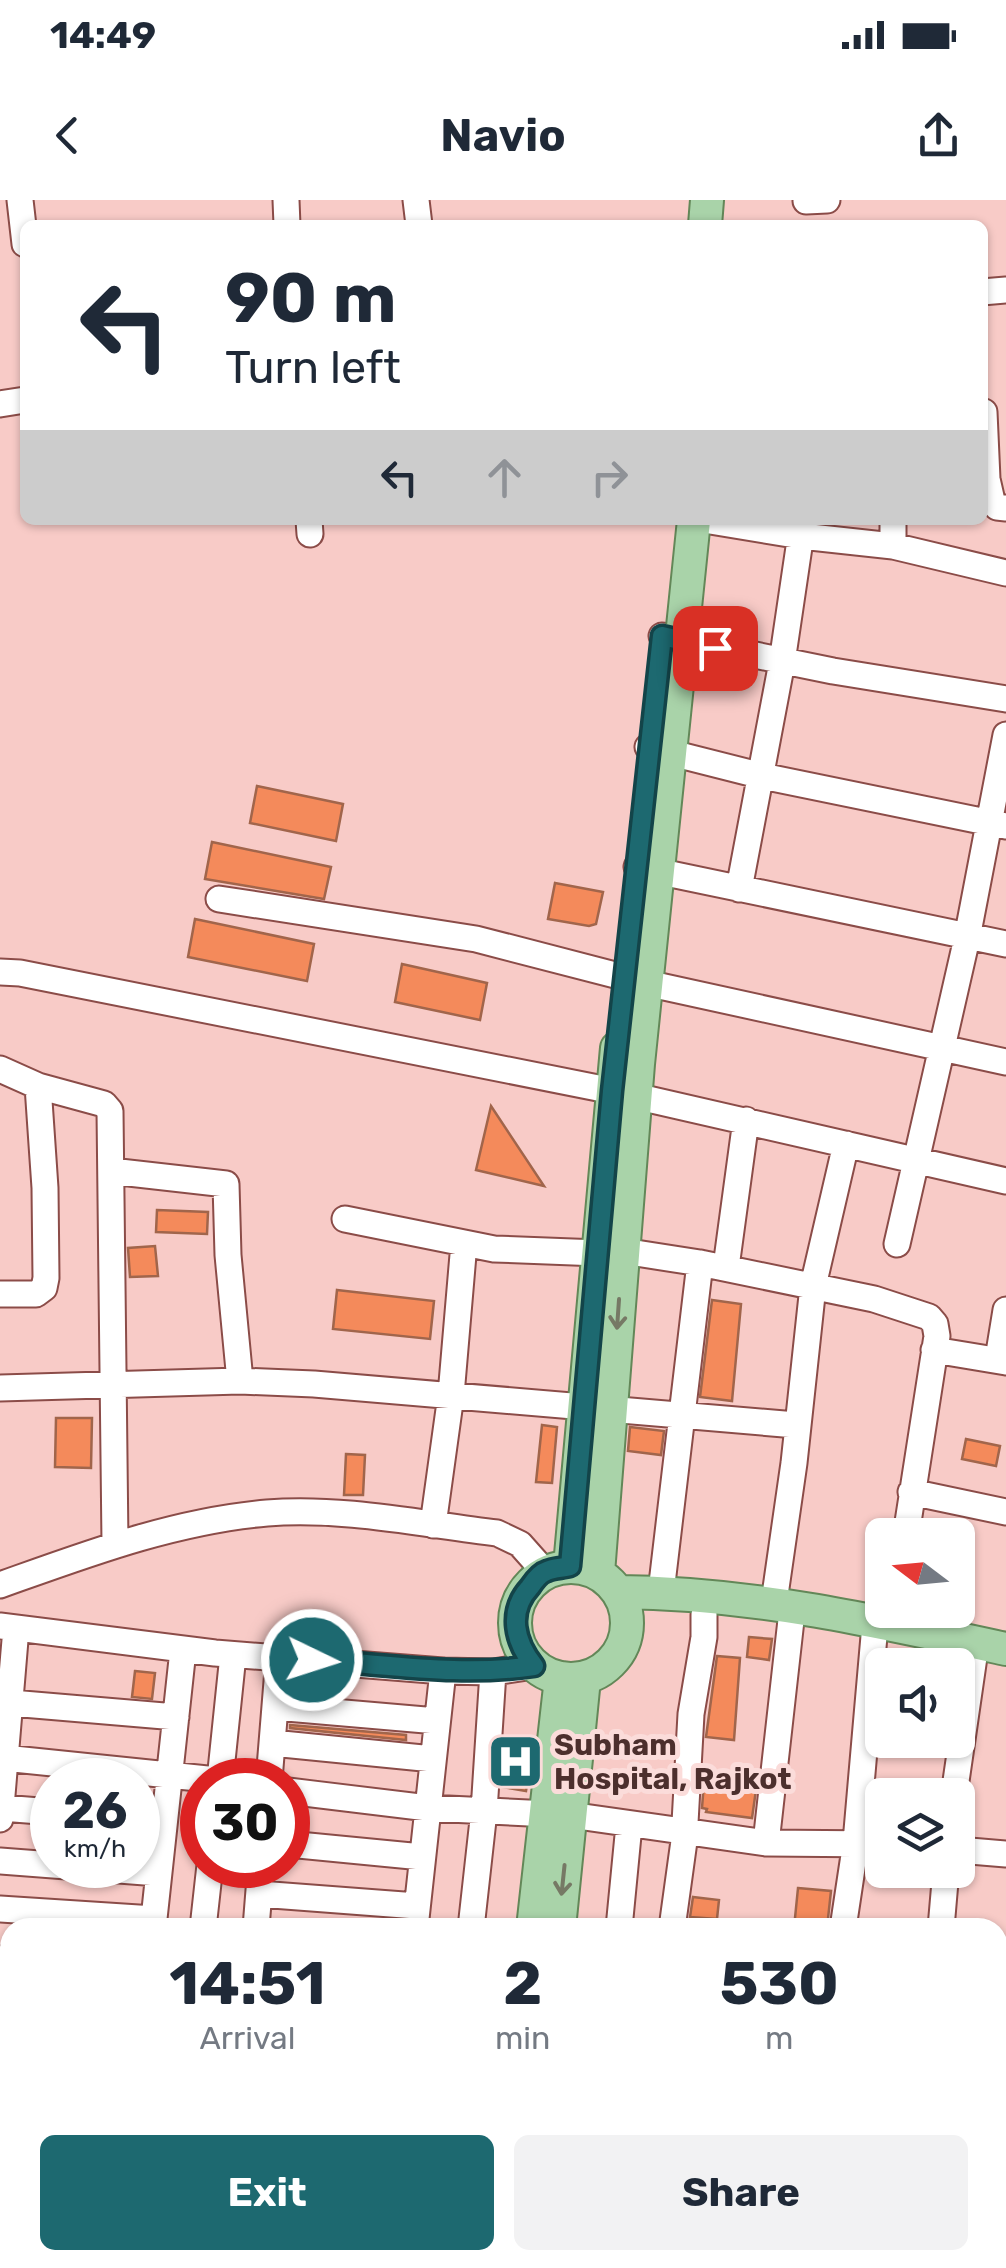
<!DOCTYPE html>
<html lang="en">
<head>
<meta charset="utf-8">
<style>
  :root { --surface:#fff; --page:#f2f2f3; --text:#1f2937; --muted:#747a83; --accent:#1d6970 }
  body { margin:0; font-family:Rubik,sans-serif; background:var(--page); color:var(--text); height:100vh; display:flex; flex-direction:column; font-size:38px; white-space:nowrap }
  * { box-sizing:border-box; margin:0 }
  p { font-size:32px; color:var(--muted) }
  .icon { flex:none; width:55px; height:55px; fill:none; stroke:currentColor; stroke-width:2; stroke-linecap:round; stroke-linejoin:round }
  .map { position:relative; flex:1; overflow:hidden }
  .panel { position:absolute; left:0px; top:1718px; width:1008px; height:352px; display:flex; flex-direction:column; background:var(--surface); border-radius:30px 30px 0 0; box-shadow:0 2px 8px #0004 }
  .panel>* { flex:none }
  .top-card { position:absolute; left:20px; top:20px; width:968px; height:305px; border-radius:15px; box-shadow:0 2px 8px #0004; background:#fff; color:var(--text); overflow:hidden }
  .needle { width:65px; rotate:286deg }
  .controls { position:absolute; left:865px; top:1318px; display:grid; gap:20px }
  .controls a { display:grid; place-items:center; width:110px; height:110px; border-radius:15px; background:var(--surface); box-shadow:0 2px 8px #0004; font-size:50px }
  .speed { position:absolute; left:30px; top:1558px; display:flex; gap:20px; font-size:50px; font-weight:700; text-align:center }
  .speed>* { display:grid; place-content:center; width:130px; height:130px; border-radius:50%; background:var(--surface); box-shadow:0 2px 8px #0004; line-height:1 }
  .speed small { font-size:25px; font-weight:400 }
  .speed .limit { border:15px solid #d22; background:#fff; color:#111 }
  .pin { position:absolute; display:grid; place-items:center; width:85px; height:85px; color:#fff; margin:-42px; border-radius:20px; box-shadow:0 5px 15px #0006 }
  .me { position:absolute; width:110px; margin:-55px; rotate:94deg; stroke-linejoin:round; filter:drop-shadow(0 0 8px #0008) }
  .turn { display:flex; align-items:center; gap:35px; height:210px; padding:0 40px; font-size:45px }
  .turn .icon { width:130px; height:130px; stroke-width:2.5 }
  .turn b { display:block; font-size:70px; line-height:85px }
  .lanes { display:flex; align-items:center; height:95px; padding:0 40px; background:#0003; justify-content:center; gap:50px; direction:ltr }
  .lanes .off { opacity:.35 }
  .eta { display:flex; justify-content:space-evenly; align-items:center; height:170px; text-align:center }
  .eta b { font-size:60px; font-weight:700; line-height:70px }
  .action { display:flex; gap:20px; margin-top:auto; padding:20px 40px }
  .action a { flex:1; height:115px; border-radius:15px; background:var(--accent); color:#fff; font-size:40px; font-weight:700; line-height:115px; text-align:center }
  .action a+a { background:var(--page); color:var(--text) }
  .status { display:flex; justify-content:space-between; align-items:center; height:70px; padding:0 50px; background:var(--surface); direction:ltr }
  .status svg { height:28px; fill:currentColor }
  header { display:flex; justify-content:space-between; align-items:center; height:130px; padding:0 40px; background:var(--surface); font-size:45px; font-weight:700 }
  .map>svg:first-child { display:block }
  .building { fill:#f48a5b; stroke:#a1654b; stroke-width:2.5 }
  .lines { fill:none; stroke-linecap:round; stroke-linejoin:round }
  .minor-casing { stroke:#8b4c48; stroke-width:29 }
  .major-casing { stroke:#638758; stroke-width:36 }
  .minor { stroke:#fff; stroke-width:25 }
  .major { stroke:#a9d3a9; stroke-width:32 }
  .oneway { stroke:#767965 }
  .route-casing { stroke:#134449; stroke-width:25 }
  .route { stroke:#1d6970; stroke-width:18 }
  .labels { text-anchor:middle; stroke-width:10; stroke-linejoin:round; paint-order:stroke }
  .poi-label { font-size:30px; font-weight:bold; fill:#4c2f2d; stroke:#fbdcda; text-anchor:start }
</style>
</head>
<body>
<div class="status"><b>14:49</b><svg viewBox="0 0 49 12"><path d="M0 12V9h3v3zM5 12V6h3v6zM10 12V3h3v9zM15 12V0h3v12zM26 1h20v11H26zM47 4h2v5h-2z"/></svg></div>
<header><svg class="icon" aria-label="back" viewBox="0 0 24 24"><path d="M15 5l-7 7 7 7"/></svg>Navio<svg class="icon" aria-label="share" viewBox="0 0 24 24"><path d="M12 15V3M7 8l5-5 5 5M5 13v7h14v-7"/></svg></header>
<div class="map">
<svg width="1006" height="2068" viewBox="0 0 1006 2068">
  <rect width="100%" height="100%" fill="#f8cbc7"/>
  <path class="building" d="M257,586L343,604L336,641L250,623Z
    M212,642L331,667L324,699L205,679Z
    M555,683L603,692L596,724L589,726L548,719Z
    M195,719L314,744L307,781L188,757Z
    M402,764L487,783L480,820L395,802Z
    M491,906L544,986L476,970Z
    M157,1010L208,1012L207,1034L156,1032Z
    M155,1046L158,1076L130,1077L128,1048Z
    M337,1090L434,1101L430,1139L333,1129Z
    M712,1100L741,1104L732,1201L700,1197Z
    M56,1218H92L91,1268L55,1267Z
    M542,1225L557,1227L552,1283L536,1282Z
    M630,1227L664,1231L661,1255L628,1251Z
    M966,1239L1000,1246L996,1266L962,1259Z
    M346,1254L365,1255L363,1295H344Z
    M749,1437L772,1439L769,1460L747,1457Z
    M717,1456L740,1458L734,1540L706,1537Z
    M135,1471L155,1473L152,1499L132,1497Z
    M290,1525L406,1535V1540L290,1528Z
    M882,1525V1540H943L941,1554L880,1551Z
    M504,1546L532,1551L526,1591L502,1587Z
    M704,1582L756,1590L752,1618L706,1612L707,1609L702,1608Z
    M798,1688L831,1691L827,1728H794Z
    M693,1697L719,1700L717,1719L690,1717Z"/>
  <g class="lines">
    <defs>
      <path id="minor" d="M20,0L25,44
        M286,0L287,25
        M416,0L419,25
        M806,1L827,0
        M982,92L1006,90
        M0,204L25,200
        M984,212L987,279L992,301L997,307L1006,308
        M309,320L310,334
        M704,320L801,336L893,346L1006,373
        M893,320V346
        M662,436L833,471L1006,499
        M648,547L762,576L1006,626
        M637,667L1006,744
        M739,689L782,462L803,320
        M219,699L476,739L646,783L1006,862
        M0,772L20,773L613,891L1006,981
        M0,869L38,886L104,904L110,911L115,1344
        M111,971L226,984L228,1055L240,1181
        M345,1019L494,1049L599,1053L623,1051L700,1063L874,1099L929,1117L935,1124L937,1136L906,1335
        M897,1044L967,738L1006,535
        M726,1067L746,920
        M0,1094H36L44,1088L46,1078L45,988L38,886
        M934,1150L1006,1162
        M998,1159L1006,1110
        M0,1188L240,1181L314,1184L796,1225
        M911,1292L1006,1312
        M433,1325L451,1195L464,1043
        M0,1385C87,1354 174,1321 267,1313C344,1307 421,1324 497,1333L520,1344L544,1371
        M661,1392L700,1063
        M774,1402L794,1263L813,1086L846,944
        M0,1426L215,1453L443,1471L493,1472L534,1466
        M11,1503L176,1517
        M275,1507L437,1521
        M272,1543L433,1559
        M4,1558L217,1580
        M220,1580L233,1455
        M269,1580L279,1457
        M288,1591L428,1608L570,1615L766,1643L882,1644
        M954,1595L974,1457
        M2,1608L52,1612
        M0,1619L16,1428
        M766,1643L791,1420
        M288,1644L422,1657
        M958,1650L1006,1654
        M0,1661L158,1673
        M259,1694L417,1706
        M0,1709L154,1719
        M153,1728L183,1450
        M203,1728L210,1665
        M256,1728L261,1665
        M415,1728L443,1471
        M471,1728L484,1611L493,1472
        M619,1728L629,1625
        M672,1728L684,1641L691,1514L704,1437V1415
        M843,1728L856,1642L874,1436
        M941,1728L946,1670
        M0,1759L10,1760
        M0,1889L10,1890
        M0,1943L10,1945
        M998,2044H1006
        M20,2068L21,2060
        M70,2068L71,2060
        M117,2068L118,2060
        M171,2068L172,2060
        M223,2068L224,2060
        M384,2068V2060
        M440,2068V2060
        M588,2068V2060
        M636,2068L638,2060
        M803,2068L804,2060
        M909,2068L910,2060"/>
      <path id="major" d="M705,25L707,0
        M570,1366L617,848
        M515 1423a56 56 0 1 1 112 0a56 56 0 1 1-112 0Z
        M598,1373L638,864L694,320
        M619,1392C752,1393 877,1421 1006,1449
        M533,1728L561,1478
        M559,1728L584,1479
        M500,2068V2060
        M525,2068V2060"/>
    </defs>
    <use href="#minor" class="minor-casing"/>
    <use href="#major" class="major-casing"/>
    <use href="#minor" class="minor"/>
    <use href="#major" class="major"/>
  </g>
  <defs><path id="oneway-shaft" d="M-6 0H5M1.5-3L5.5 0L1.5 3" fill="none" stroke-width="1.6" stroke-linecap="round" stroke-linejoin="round" transform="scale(2.5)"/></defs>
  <g class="oneway">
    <use href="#oneway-shaft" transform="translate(618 1114) rotate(94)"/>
    <use href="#oneway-shaft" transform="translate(563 1680) rotate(96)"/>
  </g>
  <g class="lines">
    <defs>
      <path id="route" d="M312,1460C387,1464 459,1477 534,1466C515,1442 507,1412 530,1387C534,1381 540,1373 547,1371C553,1368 563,1368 570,1366L612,891L662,436L715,448"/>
    </defs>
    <use href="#route" class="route-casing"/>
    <use href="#route" class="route"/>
  </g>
  <defs>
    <symbol id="hospital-square" viewBox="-11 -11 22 22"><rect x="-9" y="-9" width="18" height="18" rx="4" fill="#1d6970" stroke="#fbdcda"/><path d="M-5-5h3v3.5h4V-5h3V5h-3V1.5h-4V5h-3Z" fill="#fff"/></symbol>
  </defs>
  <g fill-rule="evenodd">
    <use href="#hospital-square" x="484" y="1530" width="63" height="63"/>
  </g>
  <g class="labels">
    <g class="poi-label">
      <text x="554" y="1555">Subham<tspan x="554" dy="34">Hospital, Rajkot</tspan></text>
    </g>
  </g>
</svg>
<div class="controls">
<a><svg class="needle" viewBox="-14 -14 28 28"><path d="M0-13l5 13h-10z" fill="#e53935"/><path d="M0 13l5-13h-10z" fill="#747a83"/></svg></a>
<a><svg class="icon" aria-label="sound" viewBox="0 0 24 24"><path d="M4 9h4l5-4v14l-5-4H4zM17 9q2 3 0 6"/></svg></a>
<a><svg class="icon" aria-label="layers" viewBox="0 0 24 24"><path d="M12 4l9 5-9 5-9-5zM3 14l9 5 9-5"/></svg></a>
</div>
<div class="speed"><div>26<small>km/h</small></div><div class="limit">30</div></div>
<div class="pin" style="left:715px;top:448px;background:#d93025"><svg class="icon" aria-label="arrive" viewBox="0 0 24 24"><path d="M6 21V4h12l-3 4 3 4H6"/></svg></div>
<svg class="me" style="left:312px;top:1460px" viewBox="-20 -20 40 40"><circle r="17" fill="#1d6970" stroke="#fff" stroke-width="3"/><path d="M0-11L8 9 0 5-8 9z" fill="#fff"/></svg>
<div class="top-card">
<div class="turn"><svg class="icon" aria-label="left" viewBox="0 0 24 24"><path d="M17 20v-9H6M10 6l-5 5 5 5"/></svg><div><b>90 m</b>Turn left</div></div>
<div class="lanes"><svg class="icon" aria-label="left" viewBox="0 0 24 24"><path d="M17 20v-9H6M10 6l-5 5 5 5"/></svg><svg class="icon off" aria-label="ahead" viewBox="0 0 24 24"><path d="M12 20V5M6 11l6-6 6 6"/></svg><svg class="icon off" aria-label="right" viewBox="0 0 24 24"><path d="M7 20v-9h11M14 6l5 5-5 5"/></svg></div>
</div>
<section class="panel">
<div class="eta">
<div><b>14:51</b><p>Arrival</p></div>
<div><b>2</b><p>min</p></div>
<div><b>530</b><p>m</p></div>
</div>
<div class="action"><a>Exit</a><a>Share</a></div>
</section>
</div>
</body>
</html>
